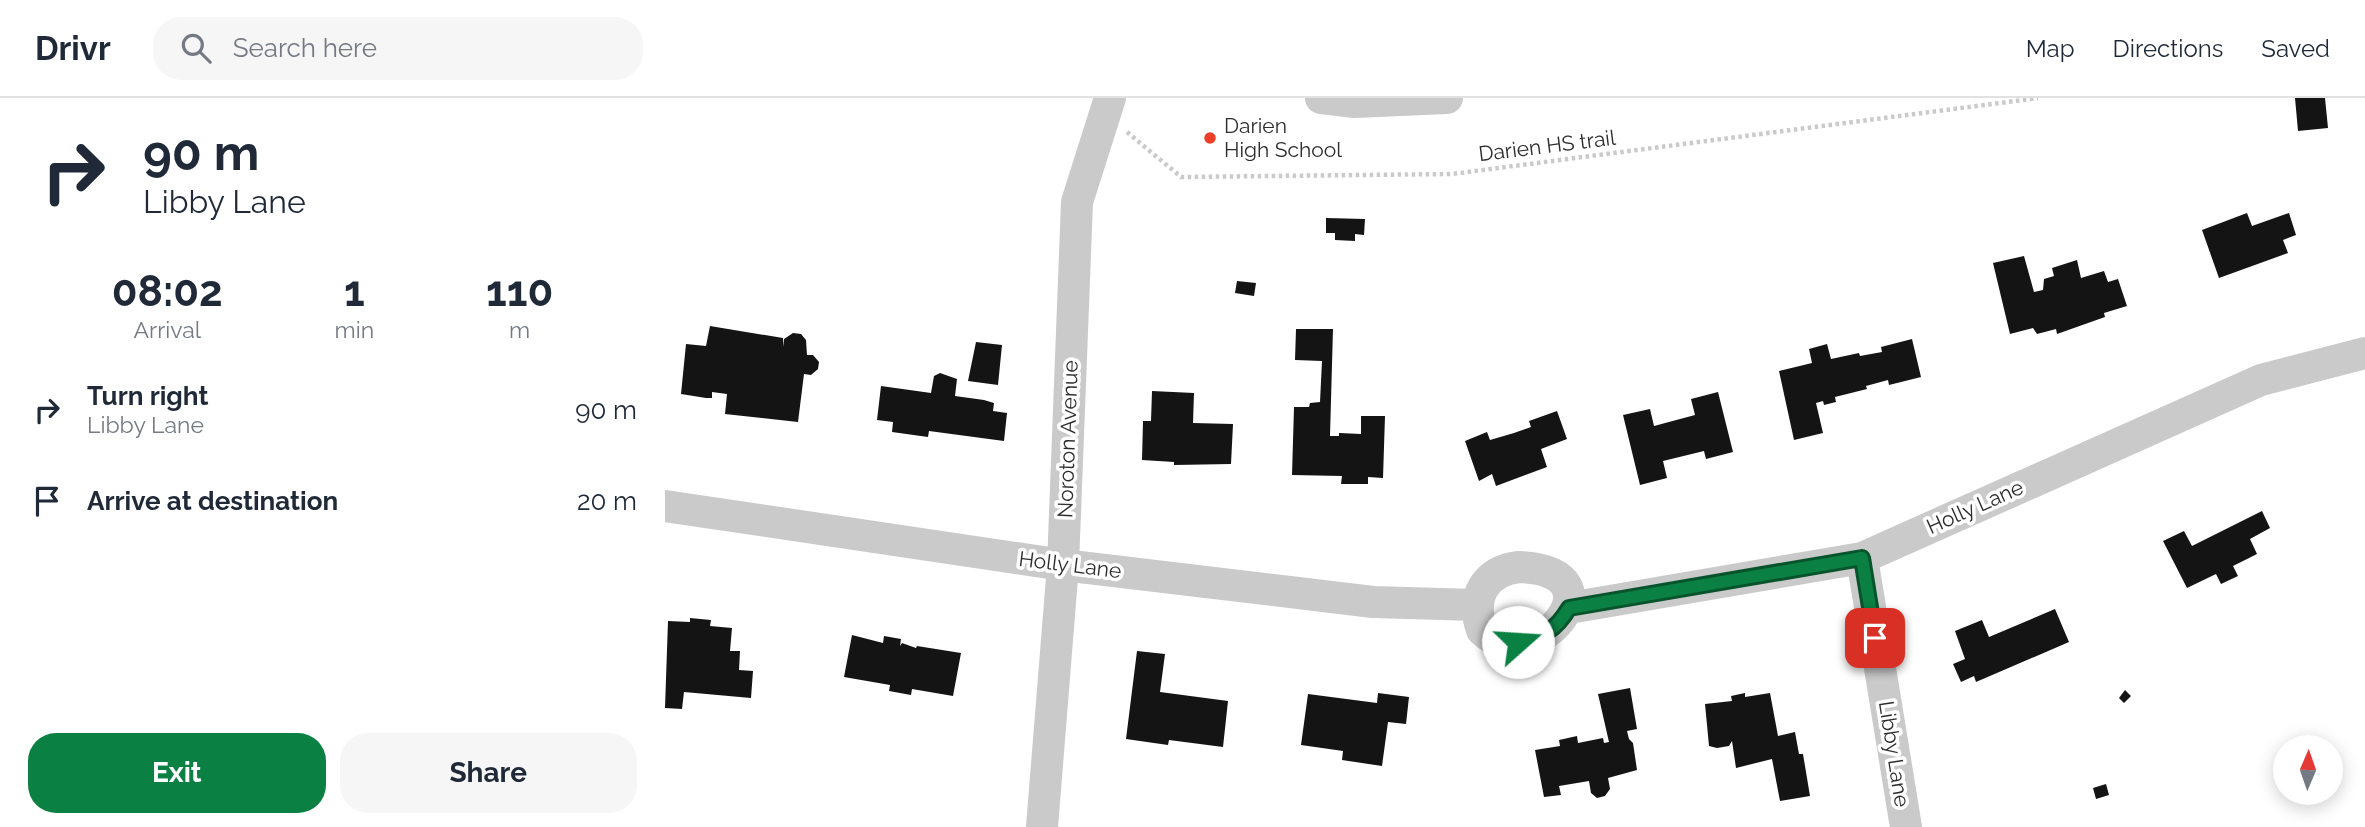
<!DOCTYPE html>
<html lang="en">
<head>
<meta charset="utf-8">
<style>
  :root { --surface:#fff; --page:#f6f6f7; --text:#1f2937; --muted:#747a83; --line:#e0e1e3; --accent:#0b8043 }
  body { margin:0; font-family:Raleway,sans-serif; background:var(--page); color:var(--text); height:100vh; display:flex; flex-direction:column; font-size:26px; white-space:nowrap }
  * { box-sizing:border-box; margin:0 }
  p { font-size:23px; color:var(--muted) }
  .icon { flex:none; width:38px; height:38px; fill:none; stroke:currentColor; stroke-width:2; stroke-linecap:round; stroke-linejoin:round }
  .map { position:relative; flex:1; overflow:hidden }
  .drawer { display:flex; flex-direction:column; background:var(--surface); width:665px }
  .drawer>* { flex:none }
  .guide { background:#fff; color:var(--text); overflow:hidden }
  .needle { width:46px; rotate:2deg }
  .controls { position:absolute; left:1608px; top:637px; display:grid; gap:14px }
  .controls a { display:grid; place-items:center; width:70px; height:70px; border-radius:50%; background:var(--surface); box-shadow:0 4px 18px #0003; font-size:35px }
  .pin { position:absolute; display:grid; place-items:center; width:60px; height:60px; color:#fff; margin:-30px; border-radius:14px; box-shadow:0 4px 10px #0006 }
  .me { position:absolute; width:77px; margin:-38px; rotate:71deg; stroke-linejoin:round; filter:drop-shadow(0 0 5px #0008) }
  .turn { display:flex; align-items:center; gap:24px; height:147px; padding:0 28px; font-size:32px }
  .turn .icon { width:91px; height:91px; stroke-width:2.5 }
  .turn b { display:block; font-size:49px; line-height:60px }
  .eta { display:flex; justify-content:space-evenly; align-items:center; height:119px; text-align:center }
  .eta b { font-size:42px; font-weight:700; line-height:49px }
  .cta { display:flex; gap:14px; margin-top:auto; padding:14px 28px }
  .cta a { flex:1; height:80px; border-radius:28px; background:var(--accent); color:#fff; font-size:28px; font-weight:700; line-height:80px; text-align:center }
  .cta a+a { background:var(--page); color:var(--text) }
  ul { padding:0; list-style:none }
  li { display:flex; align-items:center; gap:21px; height:91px; padding:0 28px }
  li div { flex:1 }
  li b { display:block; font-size:26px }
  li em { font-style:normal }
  header { display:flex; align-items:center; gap:42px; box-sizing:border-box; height:98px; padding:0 35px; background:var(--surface); border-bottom:2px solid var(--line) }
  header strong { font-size:33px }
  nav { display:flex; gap:38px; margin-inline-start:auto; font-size:24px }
  .search { width:490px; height:63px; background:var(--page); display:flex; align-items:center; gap:18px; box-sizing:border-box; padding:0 24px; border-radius:28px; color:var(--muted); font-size:26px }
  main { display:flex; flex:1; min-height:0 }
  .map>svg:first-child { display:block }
  .building { fill:#141414 }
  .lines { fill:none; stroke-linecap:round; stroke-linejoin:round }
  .path { stroke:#cacaca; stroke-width:4.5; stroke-dasharray:3.5 3.5; stroke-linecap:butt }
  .minor { stroke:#cacaca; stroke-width:32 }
  .route-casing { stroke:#07532c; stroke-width:18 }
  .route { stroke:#0b8043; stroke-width:12 }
  .poi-dot { fill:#ed3e27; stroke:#fff; stroke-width:2.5 }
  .labels { text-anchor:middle; stroke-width:7; stroke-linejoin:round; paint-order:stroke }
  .poi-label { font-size:21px; fill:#2d2d2d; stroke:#fff; text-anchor:start }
  .street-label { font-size:21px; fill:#2d2d2d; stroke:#fff }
</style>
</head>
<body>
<header>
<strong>Drivr</strong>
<div class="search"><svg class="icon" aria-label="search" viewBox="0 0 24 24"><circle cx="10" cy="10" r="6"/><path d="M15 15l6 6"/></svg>Search here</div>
<nav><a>Map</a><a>Directions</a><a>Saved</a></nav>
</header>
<main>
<section class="drawer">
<div class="guide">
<div class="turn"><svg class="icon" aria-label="right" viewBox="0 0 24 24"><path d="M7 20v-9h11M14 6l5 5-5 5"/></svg><div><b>90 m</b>Libby Lane</div></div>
</div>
<div class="eta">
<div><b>08:02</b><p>Arrival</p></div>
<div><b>1</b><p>min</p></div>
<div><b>110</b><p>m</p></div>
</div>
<ul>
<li><svg class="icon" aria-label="right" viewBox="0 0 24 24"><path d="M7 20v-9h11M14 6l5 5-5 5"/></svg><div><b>Turn right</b><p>Libby Lane</p></div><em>90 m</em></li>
<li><svg class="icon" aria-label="arrive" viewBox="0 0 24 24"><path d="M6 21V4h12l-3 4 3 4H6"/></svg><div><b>Arrive at destination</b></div><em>20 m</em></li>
</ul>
<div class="cta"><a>Exit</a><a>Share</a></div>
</section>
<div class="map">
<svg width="1700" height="729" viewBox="0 0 1700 729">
  <rect width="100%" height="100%" fill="#fff"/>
  <path class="building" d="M1630,0H1660L1663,30L1633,33Z
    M1582,115L1587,128L1624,115L1631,137L1618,142L1623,155L1554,180L1537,132Z
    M661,120L700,121L699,137L690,136V143L670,142V135H661Z
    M1359,158L1369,194L1378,192L1379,181L1389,178L1387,170L1412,162L1416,180L1439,173L1443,184L1453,181L1462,208L1439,215L1440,219L1392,236L1391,231L1372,236L1368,230L1345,236L1328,165Z
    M572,183L591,185L589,198L570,195Z
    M45,228L118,240V249L119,241L128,235L136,236L141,242L142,257H148L154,264L153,271L146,277L139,276L133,324L60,316L62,296L47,294V300H41L16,296L21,246L41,248Z
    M631,231H668L665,338H674V335L696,336V318H720L718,380L703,379V386H676L677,378L627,377L629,309H644L645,305L655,304L657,263L630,262Z
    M1247,241L1256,279L1224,287L1223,282L1201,288L1202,291L1170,299L1171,304L1159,307L1158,303L1151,305L1158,335L1129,342L1114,273L1147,265L1144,251L1162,246L1166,261L1194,255L1195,258L1217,254L1216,249Z
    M311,244L337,247L333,287L303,283Z
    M275,275L292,281L290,298L319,302L329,305L328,313L342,315L339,343L264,333L263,339L227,334L228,324L212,322L216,288L266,295L269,278Z
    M487,293L529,295L528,325L568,326L566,366L509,367V364L477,362L478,323H486Z
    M1053,294L1068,354L1041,361L1039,353L998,363L1002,380L975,387L958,317L985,311L989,328L1030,317L1026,301Z
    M892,313L902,341L876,351L882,369L831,388L827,376L814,383L800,343L822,334L825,342L849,335L866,329L864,323Z
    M1597,413L1605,430L1585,441L1592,456L1568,468L1573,478L1556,486L1551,476L1522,490L1498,443L1519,433L1527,448Z
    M1390,511L1404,544L1311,584L1309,578L1296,584L1288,566L1300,561L1290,533L1317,522L1324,539Z
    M25,520L46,522L45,528L67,530L65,553H75L74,572L88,573L86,600L19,594L17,611L0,610L3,523L25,524Z
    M187,537L218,545L219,538L236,541L235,548L237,545L251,550L252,548L296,555L288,598L247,591L246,597L224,593L225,587L179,579Z
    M472,553L500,556L495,594L563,603L558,649L504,642L503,647L461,641Z
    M965,590L972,631L962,633L964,641L968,645L972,672L943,680L945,691L940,698L932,700L926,695L924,683L894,688L896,697L879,699L870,652L895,648L894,642L912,638L913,645L938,640L939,645L944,644L933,596Z
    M1460,592L1466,598L1459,605L1454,600Z
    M713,595L744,599L741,626L723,624L717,668L677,662L678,653L636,647L643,596L712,605Z
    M1080,595V599L1105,595L1113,638L1130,634L1134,656H1138L1145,698L1115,703L1107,661L1071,670L1067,643L1064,648L1052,650L1044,648L1040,606L1067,603L1066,598Z
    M1441,686L1444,697L1431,701L1428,690Z"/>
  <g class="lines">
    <path class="path" d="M462,34L516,79L787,76L1373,0"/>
    <path class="minor" d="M656,0L690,4L782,0
      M0,408L398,467L708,504L811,507
      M1197,460L1241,729
      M854,469C962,473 869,583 817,532C805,499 820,473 854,469Z
      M904,510L1197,460L1596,282L1700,255
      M377,729L398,467L412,104L445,0"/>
  </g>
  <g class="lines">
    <defs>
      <path id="route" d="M853,544C877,540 891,532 904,510L1197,460L1210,540"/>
    </defs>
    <use href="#route" class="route-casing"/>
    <use href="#route" class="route"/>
  </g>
  <circle class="poi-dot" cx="545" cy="40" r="7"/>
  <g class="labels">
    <g class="poi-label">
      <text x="559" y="35">Darien<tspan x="559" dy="24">High School</tspan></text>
    </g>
    <g class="street-label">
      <text transform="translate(882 48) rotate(-7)" y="7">Darien HS trail</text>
      <text transform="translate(403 341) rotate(-88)" y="7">Noroton Avenue</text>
      <text transform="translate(1310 409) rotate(-24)" y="7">Holly Lane</text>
      <text transform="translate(405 467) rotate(7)" y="7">Holly Lane</text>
      <text transform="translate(1229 656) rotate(81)" y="7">Libby Lane</text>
    </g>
  </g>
</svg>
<div class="controls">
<a><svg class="needle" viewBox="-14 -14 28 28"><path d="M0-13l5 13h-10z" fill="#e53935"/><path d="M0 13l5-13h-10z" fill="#747a83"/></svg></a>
</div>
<div class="pin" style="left:1210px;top:540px;background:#d93025"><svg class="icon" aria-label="arrive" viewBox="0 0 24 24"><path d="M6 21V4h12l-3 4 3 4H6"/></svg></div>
<svg class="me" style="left:853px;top:544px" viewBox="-20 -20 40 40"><circle r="19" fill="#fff"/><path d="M0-13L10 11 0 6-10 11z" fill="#0b8043"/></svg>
</div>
</main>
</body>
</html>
